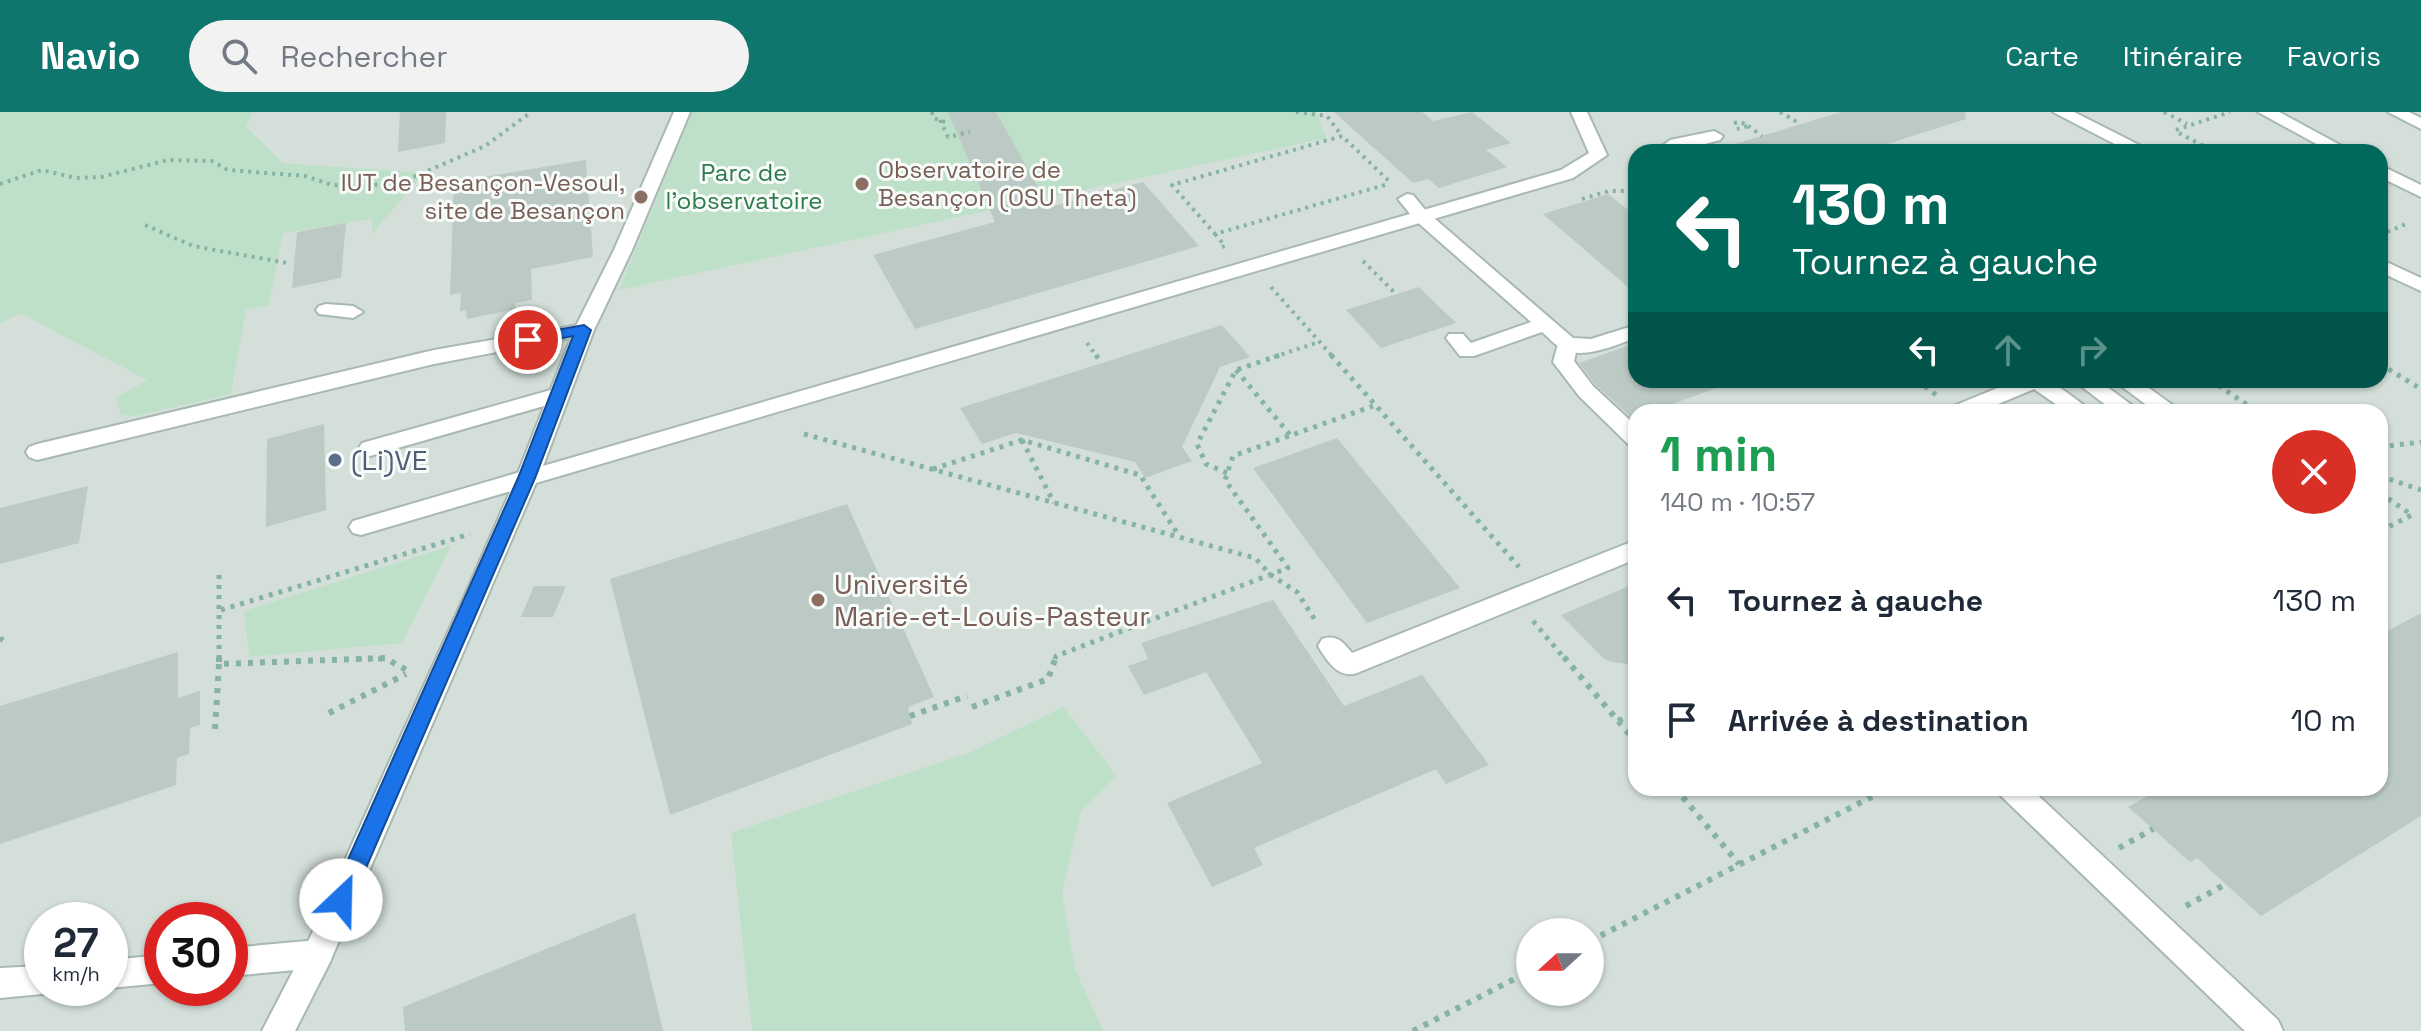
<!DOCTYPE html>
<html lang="fr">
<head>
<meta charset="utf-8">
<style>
  :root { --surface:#fff; --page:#f2f2f3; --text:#1f2937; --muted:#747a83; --accent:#0f766e }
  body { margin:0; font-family:"Space Grotesk",sans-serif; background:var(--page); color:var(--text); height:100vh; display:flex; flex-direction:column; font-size:30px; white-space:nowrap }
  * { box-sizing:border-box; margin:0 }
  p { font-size:26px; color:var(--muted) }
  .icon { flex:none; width:44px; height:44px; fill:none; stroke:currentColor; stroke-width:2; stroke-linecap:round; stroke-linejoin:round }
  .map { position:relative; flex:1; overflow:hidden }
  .details { position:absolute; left:1628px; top:292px; width:760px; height:392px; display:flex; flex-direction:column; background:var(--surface); border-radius:24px; box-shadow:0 2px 6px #0004 }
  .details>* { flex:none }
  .top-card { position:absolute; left:1628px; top:32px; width:760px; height:244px; border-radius:24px; box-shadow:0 2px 6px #0004; background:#00695c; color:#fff; overflow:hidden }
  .needle { width:52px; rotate:249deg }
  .buttons { position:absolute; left:1516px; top:806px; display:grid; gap:16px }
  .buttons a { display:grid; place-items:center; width:88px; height:88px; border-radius:50%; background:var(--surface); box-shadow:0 2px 6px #0004; font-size:40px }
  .speed { position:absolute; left:24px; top:790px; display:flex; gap:16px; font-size:40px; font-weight:700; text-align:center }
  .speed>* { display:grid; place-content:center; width:104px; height:104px; border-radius:50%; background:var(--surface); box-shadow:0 2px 6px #0004; line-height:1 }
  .speed small { font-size:20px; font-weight:400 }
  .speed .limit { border:12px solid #d22; background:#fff; color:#111 }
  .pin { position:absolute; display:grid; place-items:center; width:68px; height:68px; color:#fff; margin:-34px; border:4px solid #fff; border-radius:50%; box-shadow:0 2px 8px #0007 }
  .me { position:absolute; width:88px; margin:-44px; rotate:24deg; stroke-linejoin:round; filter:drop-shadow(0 0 6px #0008) }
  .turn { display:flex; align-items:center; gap:28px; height:168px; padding:0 32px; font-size:36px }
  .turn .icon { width:104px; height:104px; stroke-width:2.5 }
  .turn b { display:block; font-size:56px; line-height:68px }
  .lanes { display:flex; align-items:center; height:76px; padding:0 32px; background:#0003; justify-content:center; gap:40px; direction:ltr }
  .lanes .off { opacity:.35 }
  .round { display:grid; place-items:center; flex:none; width:84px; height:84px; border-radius:42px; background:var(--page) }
  .headline { display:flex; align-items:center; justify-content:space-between; height:136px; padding:0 32px }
  h1 { font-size:48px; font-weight:800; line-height:60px; color:#1e9e55 }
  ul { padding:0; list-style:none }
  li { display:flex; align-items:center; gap:24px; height:120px; padding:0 32px }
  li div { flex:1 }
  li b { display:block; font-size:30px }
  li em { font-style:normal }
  header { display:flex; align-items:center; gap:48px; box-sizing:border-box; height:112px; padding:0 40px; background:var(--accent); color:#fff }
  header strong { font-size:38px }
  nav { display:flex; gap:44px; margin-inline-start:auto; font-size:28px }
  .search { width:560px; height:72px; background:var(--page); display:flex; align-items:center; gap:20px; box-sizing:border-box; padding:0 28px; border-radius:44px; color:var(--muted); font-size:30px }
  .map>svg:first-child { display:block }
  .built { fill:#d4dfda; fill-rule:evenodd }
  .green { fill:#bfe0c8 }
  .building { fill:#bbcac4 }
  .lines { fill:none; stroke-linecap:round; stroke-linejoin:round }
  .service-casing { stroke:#a8b8b2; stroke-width:4 }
  .pedestrian-casing { stroke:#a8b8b2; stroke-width:4 }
  .minor-casing { stroke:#a8b8b2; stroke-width:4 }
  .path-far2 { stroke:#86b3a5; stroke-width:4; stroke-dasharray:3 5; stroke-linecap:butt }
  .path-far1 { stroke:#86b3a5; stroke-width:5; stroke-dasharray:4 6; stroke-linecap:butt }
  .path { stroke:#86b3a5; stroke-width:6; stroke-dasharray:5 7; stroke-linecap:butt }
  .service { fill:#fff; fill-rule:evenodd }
  .pedestrian { fill:#fff; fill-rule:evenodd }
  .minor { fill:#fff; fill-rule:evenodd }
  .route { fill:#1a73e8; stroke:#114b97; stroke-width:2 }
  .education-dot { fill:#8d6e63; stroke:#f7fbf9; stroke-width:3 }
  .service-dot { fill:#5c6f8a; stroke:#f7fbf9; stroke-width:3 }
  .labels { text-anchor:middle; stroke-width:6; stroke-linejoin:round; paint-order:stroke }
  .far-education-label { font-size:24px; fill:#785e54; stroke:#f7fbf9; text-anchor:start }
  .far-park-label { font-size:24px; fill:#2d7a4b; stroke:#f7fbf9 }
  .service-label { font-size:28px; fill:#4e5e75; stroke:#f7fbf9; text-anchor:start }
  .education-label { font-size:28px; fill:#785e54; stroke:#f7fbf9; text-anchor:start }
</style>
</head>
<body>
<header>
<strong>Navio</strong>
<div class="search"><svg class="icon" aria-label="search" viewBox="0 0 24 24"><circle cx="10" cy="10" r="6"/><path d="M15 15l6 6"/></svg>Rechercher</div>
<nav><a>Carte</a><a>Itinéraire</a><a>Favoris</a></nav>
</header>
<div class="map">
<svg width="2421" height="919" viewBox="0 0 2421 919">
  <rect width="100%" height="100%" fill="#e6efeb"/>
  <path class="built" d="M0,0H2421V919H0ZM1636,40H2380V268H1636ZM1636,300H2380V676H1636ZM42,808H110V876H42ZM162,808H230V876H162ZM1530,820H1590V880H1530Z"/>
  <path class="green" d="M0,0H252L246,15L283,51L424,61L372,122V107L283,121L269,193L246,198L231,282L136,304L121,303L116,286L147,268L20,201L0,212Z
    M692,0H1316L1326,26L619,178Z
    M451,434L402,531L249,545L244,499Z
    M1063,595L1117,664L1081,699L1062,781L1075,857L1103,919H752L731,721L973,639Z"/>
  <path class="building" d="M400,0H446L445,31L398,40Z
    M948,0H996L1049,95L1143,70L1199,134L915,217L873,143L995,110Z
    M1334,0H1422L1433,9L1472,0L1511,31L1486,38L1507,55L1439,76L1428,67L1413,71Z
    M1841,0H1965L1966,7L1862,40H1736L1735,32Z
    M586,48L593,145L531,157L532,188L515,191L516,197L467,207L466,198L460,200L461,181L450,183L454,70Z
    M1608,82L1636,104V182L1543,102Z
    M346,111L341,166L292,176L297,120Z
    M1419,175L1456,211L1381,236L1346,198Z
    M1222,213L1250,245L1220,255L1182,335L1192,349L1145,366L1135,350L1016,321L982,332L960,296Z
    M1636,231V268H1726L1727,272L1650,300H1636V310L1595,272L1579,251Z
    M324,312L326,398L266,415L267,327Z
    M1337,326L1460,476L1367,511L1253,356Z
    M88,374L79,431L0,452V396Z
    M847,392L934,585L908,595L912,612L670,703L610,467Z
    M1636,471V553L1612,550L1603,546L1561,503Z
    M534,474H566L553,505H521Z
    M1273,488L1344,594L1422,563L1489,653L1446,672L1436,657L1254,736L1263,753L1212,775L1167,691L1262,651L1206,560L1144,583L1128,554L1148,547L1141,531Z
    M2421,501V704L2261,804L2197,746L2190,750L2128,695L2162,676H2380V523Z
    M178,540V586L200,579V613L190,616L189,642L177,646L176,673L0,732V594Z
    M635,801L663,919H405L403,895Z"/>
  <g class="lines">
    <defs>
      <path id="service" d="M2053,0H2074L2153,40H2130Z
        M2258,0H2279L2353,40H2331Z
        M2380,53L2421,73V85L2380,65Z
        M1407,82L1413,83L1427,100L1573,226L1591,227L1636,213V226C1615,233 1584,248 1562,237C1555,233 1548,225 1542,220L1474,244H1460L1446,226L1449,222H1463L1471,231L1531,210L1415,108L1398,87Z
        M2380,147L2421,166V179L2380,160Z
        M326,192L353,194L363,200L353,206L319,202L316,198L319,194Z
        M584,212L594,218L591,222L434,252L37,348L29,345L26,340L29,335L37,332L434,238Z
        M558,276L565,278L569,283L565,288L370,344L362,341L359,336L362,331Z
        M527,358L535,360L538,366L535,372L361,423L353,421L349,415L353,409Z
        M1997,676H2030L2278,908L2283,919H2245L2001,684Z
        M318,828L329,832L333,842L329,852L318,856L230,864V836Z
        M162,843V871L110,876H109L110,848Z
        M42,854V876H54L53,878L42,882L0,886V856Z"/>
      <path id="pedestrian" d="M1714,19L1723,24L1720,28L1675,40H1654L1670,28Z
        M1568,226L1578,232L1574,249L1593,274L1636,314V334L1628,332L1579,284L1553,250L1558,232Z
        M2017,268H2050L2093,300H2067L2034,277L1979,300H1948L1951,295Z
        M2073,268H2098L2141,300H2115Z
        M2113,268H2138L2182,300H2156Z
        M1636,428V447L1357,561C1338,567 1327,549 1318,534L1322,527C1337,522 1343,530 1352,541Z"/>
      <path id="minor" d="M674,0H690L632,138L594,218L543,354L1561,58L1589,41L1571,0H1587L1607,43L1573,66L536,371L329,852L295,919H262L307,832L468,476L516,366L574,218L614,138Z
        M2388,0H2409L2421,6V17Z"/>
    </defs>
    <use href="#service" class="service-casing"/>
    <use href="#pedestrian" class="pedestrian-casing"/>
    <use href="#minor" class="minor-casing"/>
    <path class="path-far2" d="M932,0L933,6L945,10
      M1296,0L1327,4L1342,24
      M1780,0L1797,10
      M2164,0L2187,12
      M940,8L948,25L970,20
      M1734,11L1741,10L1748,14L1737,17
      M1748,14L1762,24
      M2176,18L2230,0
      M2179,21L2215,40
      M0,72L42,58L76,66L101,65L168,48L212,49L228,58L305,64L332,73L366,74L404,69L485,34L530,1
      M1385,73L1215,122L1172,73L1342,24L1390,70
      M1582,87L1609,79H1636
      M145,113L193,134L287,151
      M1215,122L1225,134L1222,135
      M2380,123L2406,112
      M1363,149L1396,182
      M1271,175L1333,245
      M1087,231L1097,245
      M1274,245L1319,230"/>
    <path class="path-far1" d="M1096,243L1101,251
      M1331,243L1519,455
      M2380,252L2421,277
      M1236,258L1290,323
      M1917,268L1936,283
      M2210,268L2258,300
      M804,322L1255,446L1271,463L1297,480L1317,511
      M1022,328L1054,391
      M2380,335L2421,330
      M933,357L1022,328L1140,363L1179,424
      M1227,361L1206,352L1197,332L1236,258L1280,243
      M2380,364L2421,378
      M2380,381L2412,403L2380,419
      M219,463V547
      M221,498L470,422
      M1533,509L1565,547
      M0,526L5,530
      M2380,543L2385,547
      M358,547H387
      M1055,547L1056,544L1288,456L1225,368L1233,344L1373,294"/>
    <path class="path" d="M219,545V552L385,546L410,560
      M1564,545L1636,630
      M2383,545L2388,549
      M972,595L1048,567L1056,545
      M329,601L406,562
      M910,604L967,584
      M1618,609L1636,601
      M215,617L219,552
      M1675,676L1739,752
      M2119,736L2153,717
      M2186,794L2226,772
      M1590,829L1889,676
      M1413,919L1530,859"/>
    <use href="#service" class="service"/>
    <use href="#pedestrian" class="pedestrian"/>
    <use href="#minor" class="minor"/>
  </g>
  <path class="route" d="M584,213L591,218L535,366L349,795L341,798L334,795L330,788L518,366L573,224L528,233L520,228L528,223Z"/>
  <g class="education-dot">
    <circle cx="862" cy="72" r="8"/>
    <circle cx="641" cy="85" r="8"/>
    <circle cx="818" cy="488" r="8"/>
  </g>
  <circle class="service-dot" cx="335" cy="348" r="8"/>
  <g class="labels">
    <g class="far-education-label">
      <text x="878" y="66">Observatoire de<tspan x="878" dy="28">Besançon (OSU Theta)</tspan></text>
      <text x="625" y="79" text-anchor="end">IUT de Besançon-Vesoul,<tspan x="625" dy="28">site de Besançon</tspan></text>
    </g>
    <g class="far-park-label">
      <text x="744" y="69">Parc de<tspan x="744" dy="28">l'observatoire</tspan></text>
    </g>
    <g class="service-label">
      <text x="351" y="358">(Li)VE</text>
    </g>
    <g class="education-label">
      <text x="834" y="482">Université<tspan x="834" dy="32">Marie-et-Louis-Pasteur</tspan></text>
    </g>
  </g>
</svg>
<div class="buttons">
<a><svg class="needle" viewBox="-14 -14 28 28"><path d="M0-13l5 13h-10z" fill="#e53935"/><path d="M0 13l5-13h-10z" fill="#747a83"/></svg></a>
</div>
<div class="speed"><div>27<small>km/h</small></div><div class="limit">30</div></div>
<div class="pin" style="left:528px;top:228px;background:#d93025"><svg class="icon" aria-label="arrive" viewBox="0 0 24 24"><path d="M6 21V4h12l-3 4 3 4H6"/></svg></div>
<svg class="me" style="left:341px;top:788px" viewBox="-20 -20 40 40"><circle r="19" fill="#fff"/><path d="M0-13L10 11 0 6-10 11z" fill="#1a73e8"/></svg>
<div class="top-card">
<div class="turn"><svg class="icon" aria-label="left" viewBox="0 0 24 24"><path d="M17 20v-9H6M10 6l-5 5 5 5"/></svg><div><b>130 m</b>Tournez à gauche</div></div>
<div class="lanes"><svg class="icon" aria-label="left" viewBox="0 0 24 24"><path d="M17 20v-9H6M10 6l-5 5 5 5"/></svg><svg class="icon off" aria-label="ahead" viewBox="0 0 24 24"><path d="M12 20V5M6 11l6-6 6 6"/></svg><svg class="icon off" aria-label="right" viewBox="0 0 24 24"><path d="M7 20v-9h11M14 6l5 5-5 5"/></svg></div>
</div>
<section class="details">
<div class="headline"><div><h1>1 min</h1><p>140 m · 10:57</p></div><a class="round" style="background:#d93025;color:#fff"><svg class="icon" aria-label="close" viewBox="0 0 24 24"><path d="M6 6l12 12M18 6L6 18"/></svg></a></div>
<ul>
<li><svg class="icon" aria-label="left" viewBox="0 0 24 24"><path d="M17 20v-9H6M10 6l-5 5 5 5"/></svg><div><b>Tournez à gauche</b></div><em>130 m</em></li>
<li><svg class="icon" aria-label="arrive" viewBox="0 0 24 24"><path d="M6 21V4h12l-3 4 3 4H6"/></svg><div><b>Arrivée à destination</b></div><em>10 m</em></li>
</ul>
</section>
</div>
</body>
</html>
